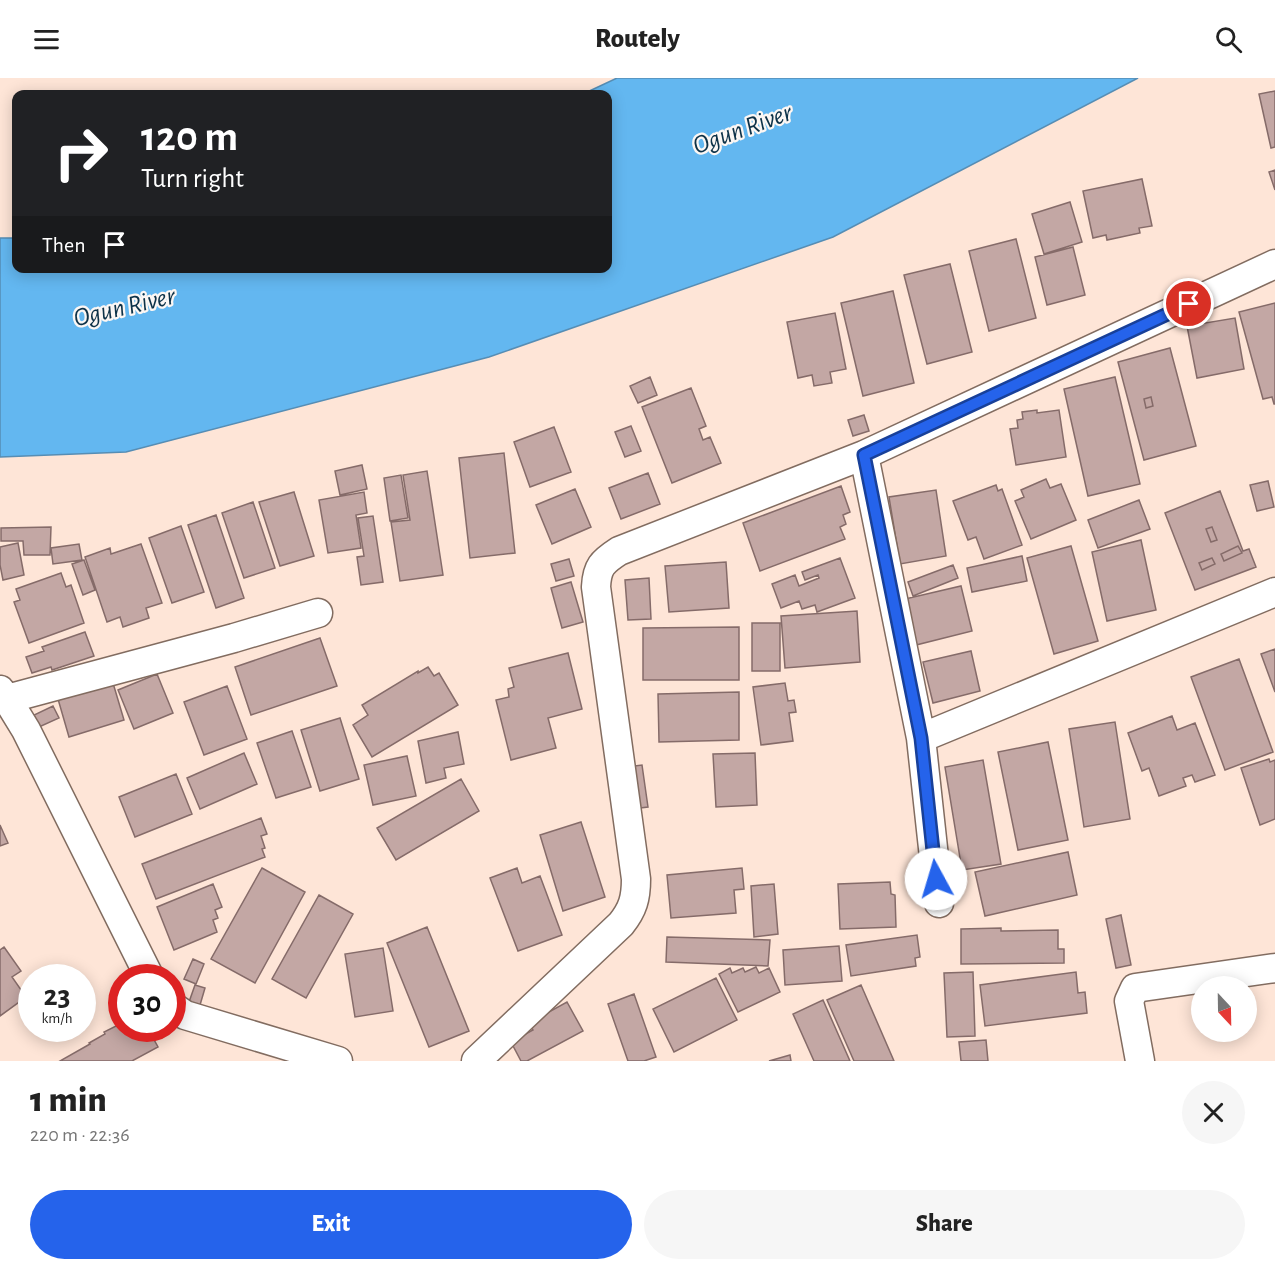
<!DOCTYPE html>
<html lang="en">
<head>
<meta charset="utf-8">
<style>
  :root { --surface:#fff; --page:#f6f6f6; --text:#222; --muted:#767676; --accent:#2563eb }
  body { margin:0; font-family:"Alegreya Sans",sans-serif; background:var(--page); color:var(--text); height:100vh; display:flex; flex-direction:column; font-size:22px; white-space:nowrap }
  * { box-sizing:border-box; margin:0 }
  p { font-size:20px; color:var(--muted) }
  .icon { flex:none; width:33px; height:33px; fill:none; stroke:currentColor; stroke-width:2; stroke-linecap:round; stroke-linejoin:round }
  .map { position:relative; height:983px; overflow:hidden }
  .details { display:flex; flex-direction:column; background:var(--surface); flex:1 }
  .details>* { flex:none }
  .guide { position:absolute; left:12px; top:12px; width:600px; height:183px; border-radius:12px; box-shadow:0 3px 15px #0003; background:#202124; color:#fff; overflow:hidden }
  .needle { width:39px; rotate:158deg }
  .fabs { position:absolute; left:1191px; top:898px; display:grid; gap:12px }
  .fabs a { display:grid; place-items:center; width:66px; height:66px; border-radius:50%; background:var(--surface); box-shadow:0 3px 15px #0003; font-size:30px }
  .speed { position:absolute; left:18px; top:886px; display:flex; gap:12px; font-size:30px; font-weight:700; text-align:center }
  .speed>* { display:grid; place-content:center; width:78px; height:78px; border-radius:50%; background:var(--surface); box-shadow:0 3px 15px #0003; line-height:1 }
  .speed small { font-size:15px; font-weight:400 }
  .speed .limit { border:9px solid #d22; background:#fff; color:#111 }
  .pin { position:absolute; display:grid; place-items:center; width:51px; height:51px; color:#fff; margin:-26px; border:3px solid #fff; border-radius:50%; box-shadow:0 2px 6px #0007 }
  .me { position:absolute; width:66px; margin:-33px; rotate:354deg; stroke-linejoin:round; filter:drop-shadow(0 0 4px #0008) }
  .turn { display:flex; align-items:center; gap:21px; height:126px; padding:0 30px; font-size:27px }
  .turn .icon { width:78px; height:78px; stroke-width:2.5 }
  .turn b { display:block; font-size:42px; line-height:51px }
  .then { display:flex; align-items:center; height:57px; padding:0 30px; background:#0003; gap:12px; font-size:22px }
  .round { display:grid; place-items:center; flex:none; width:63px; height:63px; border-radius:32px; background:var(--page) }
  .summary { display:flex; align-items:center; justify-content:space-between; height:102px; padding:0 30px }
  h1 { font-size:36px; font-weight:800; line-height:45px }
  .cta { display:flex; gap:12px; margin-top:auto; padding:12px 30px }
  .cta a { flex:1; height:69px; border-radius:36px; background:var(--accent); color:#fff; font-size:24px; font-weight:800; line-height:69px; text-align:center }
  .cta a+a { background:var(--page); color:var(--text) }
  header { display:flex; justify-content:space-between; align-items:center; height:78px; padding:0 30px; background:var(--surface); font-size:27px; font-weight:800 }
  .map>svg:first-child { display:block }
  .water { fill:#63b7f0; stroke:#568db4; stroke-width:1.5 }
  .building { fill:#c3a7a4; stroke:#856b69; stroke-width:1.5; fill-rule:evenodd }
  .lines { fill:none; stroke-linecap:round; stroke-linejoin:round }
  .minor-casing { stroke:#826c60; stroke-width:31 }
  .minor { stroke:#fff; stroke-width:28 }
  .route-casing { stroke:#184099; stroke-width:15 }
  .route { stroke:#2563eb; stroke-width:10 }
  .labels { text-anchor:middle; stroke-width:4.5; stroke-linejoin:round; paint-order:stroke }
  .water-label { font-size:26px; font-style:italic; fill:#0d3249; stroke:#fcf7f4 }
</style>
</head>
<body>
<header><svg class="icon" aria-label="menu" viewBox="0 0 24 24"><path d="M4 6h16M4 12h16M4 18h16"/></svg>Routely<svg class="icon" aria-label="search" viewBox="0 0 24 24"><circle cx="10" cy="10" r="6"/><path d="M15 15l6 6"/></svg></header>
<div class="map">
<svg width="1275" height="983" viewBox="0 0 1275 983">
  <rect width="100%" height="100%" fill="#fee5d7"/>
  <path class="water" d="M617,0H1138L833,159L489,279L126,374L0,379V160H16V190H608V16H583Z"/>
  <path class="building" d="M1275,13V69L1271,70L1259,16Z
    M1275,92V112L1269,94Z
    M1142,101L1152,148L1139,150L1140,155L1107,162L1106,157L1093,160L1083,113Z
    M1070,124L1082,164L1044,176L1032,136Z
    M1016,161L1036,240L989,253L969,173Z
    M1073,169L1085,217L1047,227L1035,179Z
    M950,186L972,274L927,286L904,197Z
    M893,213L914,305L863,318L841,225Z
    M1275,225V326H1274L1272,319L1263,321L1239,234Z
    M835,235L846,291L830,294L832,305L814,308L812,297L798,300L787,244Z
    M1235,240L1244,291L1197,300L1187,248Z
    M1170,270L1196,368L1144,382L1118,284ZM1151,319L1153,328L1146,330L1144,321Z
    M650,299L657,317L638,325L630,308Z
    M1115,299L1140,406L1088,418L1064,311Z
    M691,310L706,348L699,351L703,362L710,359L721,385L672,405L642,329Z
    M1151,319L1153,328L1146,330L1144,321Z
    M1037,332V335L1059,332L1066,379L1016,387L1010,351L1018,350L1017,342L1023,341L1022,334Z
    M864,337L869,353L853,358L848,342Z
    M631,348L641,373L625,379L615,354Z
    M554,349L571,394L530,409L514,364Z
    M504,375L515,475L470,480L459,380Z
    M362,387L367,411L340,417L335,393Z
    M427,393L443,497L400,503L391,444L410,442L403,397Z
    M648,395L660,426L621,441L609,410Z
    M401,397L408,440L390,443L384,400Z
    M1046,401L1050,410L1061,406L1076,442L1031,461L1015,423L1024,419L1021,412Z
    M1268,403L1274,429L1257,433L1250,407Z
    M996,407L998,413L1002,411L1022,467L984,481L976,459L968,462L953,423Z
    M841,408L850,434L843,437L846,446L840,449L845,461L760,493L743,445Z
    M575,411L591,449L552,466L536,427Z
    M936,412L946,478L900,486L889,419Z
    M1220,413L1243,473L1249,471L1256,489L1195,512L1165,435ZM1212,449L1217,462L1211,464L1206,451ZM1238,468L1242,475L1224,483L1221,476ZM1212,480L1215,486L1202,492L1199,485Z
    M294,414L314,478L280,488L259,424Z
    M364,414L367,435L356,437L361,470L328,475L319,422Z
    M1139,422L1150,451L1098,470L1088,442Z
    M253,424L275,490L244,500L222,435Z
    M216,437L244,520L216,530L188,447Z
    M373,438L383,504L361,507L357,479L364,478L358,440Z
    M181,448L204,514L172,525L149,460Z
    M51,449L50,477H24L23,463H1V450Z
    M1212,449L1217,462L1211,464L1206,451Z
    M1141,462L1156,532L1107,543L1092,474Z
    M18,465L24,497L3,502L0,487V469Z
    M79,466L82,482L53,486L51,470Z
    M141,466L162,525L146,530L149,540L123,549L120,539L107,544L85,479L110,470L111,476Z
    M1071,468L1098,563L1054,576L1027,480Z
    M1238,468L1242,475L1224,483L1221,476Z
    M1022,478L1027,503L972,514L967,490Z
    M840,480L855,520L817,534L815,527L802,531L799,523L781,530L772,506L795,497L799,508L819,500L818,497L805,502L802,494Z
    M1212,480L1215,486L1202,492L1199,485Z
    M569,481L574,498L556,503L551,486Z
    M84,482L95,512L83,517L72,486Z
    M726,484L729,530L669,534L665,488Z
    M953,487L958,500L913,518L908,504Z
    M61,495L66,509L71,507L84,545L29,565L14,524L20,522L16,511Z
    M649,500L651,541L628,542L625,502Z
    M571,504L583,544L562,550L551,510Z
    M961,508L972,553L916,567L905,521Z
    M857,533L860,584L785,590L781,538Z
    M752,545H780V593H752Z
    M739,549V602H643V550Z
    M85,554L94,578L52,592L51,589L32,595L26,579L44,573L42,569Z
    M320,560L337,608L251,637L235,589Z
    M1275,571V614L1261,576Z
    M971,573L980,613L933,625L923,584Z
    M568,575L582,631L548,640L556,670L511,682L496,622L509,619L508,611L514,609L509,590Z
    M1239,581L1273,674L1225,692L1191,599Z
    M428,589L434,598L439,595L458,627L372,679L353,647L368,637L362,627L418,593V595Z
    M157,596L173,635L134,651L118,612Z
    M113,605L124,642L69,659L58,621Z
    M785,605L788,623L794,622L796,634L789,635L793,663L761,667L753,609Z
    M227,608L247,661L204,677L184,624Z
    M739,614V662L659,664L658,616Z
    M53,628L59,640L39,649L34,637Z
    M1172,638L1177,652L1195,645L1215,697L1195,704L1192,697L1183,700L1186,708L1159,718L1149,690L1142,693L1128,655Z
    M340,640L359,701L320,713L301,652Z
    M1115,644L1130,741L1084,749L1069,651Z
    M292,653L311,709L276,720L257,665Z
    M458,654L464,686L444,690L446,700L426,705L418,663Z
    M1048,664L1068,762L1018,772L998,674Z
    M244,675L257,706L200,731L187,700Z
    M755,675L757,727L716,729L713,676Z
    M407,678L416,718L373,727L364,687Z
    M1269,681L1270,684L1275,682V741L1260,747L1241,690Z
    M983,682L1001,786L962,792L945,689Z
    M642,687L648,729L632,731L627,689Z
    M176,696L192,736L135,759L119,719Z
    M461,701L479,733L396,782L377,750Z
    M261,740L267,756L261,758L265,770L262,771L265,779L156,821L142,786Z
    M581,744L605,819L563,833L540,757Z
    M0,747L8,765L0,768Z
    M1068,774L1077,817L985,838L975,794Z
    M262,790L305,814L255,905L211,881Z
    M517,790L522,805L540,798L562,857L518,873L490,800Z
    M742,790L744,811L734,812L736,835L671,840L667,797Z
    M890,804L891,816L895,817L896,849L840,851L838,806Z
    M213,806L222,829L215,832L218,840L213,842L217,854L174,872L157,829Z
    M774,806L778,856L754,859L751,808Z
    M319,817L353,836L306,920L272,901Z
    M1121,837L1131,887L1116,890L1106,841Z
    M427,849L469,953L429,969L387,865Z
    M1001,850V853L1058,852V871H1064V885L961,886V851Z
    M917,857L920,879L915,880L916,888L851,898L846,867Z
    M667,859L770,862L768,888L666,884Z
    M839,868L842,903L785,907L783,872Z
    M4,869L21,893L12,899L26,919L0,938V872Z
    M383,870L393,933L355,939L345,876Z
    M193,881L204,886L196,906L184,901Z
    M756,889L759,895L769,890L780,914L738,934L719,896L730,890L732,895L743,890L745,894Z
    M973,894L975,958L947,959L944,895Z
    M1076,894L1078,915L1085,914L1087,935L985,948L980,907Z
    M716,900L737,942L674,974L653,931Z
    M195,907L205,910L200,927L189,924Z
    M861,907L894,983H854L827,922Z
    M634,916L656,979L644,983H628L608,926Z
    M823,922L850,983H814L793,936Z
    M567,924L583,953L527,983H521L511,964L533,952L529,945Z
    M122,945V951H148L158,969L132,983H60L90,966L89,965L105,956L104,954Z
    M986,962L988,983H961L959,964Z
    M790,977L791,983H769Z"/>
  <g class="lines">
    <defs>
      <path id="minor" d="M864,377L921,660L939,825
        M0,612L7,621L26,652L150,900
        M7,621L234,560L318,535
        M921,660L1275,514
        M172,928L185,937L338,983
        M476,983L621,846C633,831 636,820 636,801L596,509C597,489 602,484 619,473L864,377L1275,186
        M1140,983L1129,923L1135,910L1275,890"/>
    </defs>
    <use href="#minor" class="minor-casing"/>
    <use href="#minor" class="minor"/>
  </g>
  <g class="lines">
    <defs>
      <path id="route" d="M936,801L921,660L864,377L1189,226"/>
    </defs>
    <use href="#route" class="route-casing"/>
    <use href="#route" class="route"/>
  </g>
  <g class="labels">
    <g class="water-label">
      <text transform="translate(742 50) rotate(-20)" y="9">Ogun River</text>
      <text transform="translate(124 228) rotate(-13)" y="9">Ogun River</text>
    </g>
  </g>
</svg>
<div class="fabs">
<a><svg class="needle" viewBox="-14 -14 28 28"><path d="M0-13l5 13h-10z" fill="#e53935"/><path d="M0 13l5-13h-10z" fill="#767676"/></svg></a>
</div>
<div class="speed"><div>23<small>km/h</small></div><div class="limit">30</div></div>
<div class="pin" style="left:1189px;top:226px;background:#d93025"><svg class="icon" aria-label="arrive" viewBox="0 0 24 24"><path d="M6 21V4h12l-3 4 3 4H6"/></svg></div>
<svg class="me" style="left:936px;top:801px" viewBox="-20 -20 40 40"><circle r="19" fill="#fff"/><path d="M0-13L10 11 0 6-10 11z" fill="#2563eb"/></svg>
<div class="guide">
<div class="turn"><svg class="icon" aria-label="right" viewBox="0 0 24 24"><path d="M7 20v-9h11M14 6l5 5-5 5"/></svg><div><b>120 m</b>Turn right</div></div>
<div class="then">Then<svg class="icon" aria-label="arrive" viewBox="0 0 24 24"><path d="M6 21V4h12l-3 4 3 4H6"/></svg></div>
</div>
</div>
<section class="details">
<div class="summary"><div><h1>1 min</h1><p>220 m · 22:36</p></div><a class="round"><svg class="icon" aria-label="close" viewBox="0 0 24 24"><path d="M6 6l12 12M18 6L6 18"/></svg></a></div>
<div class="cta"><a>Exit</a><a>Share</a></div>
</section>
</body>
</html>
